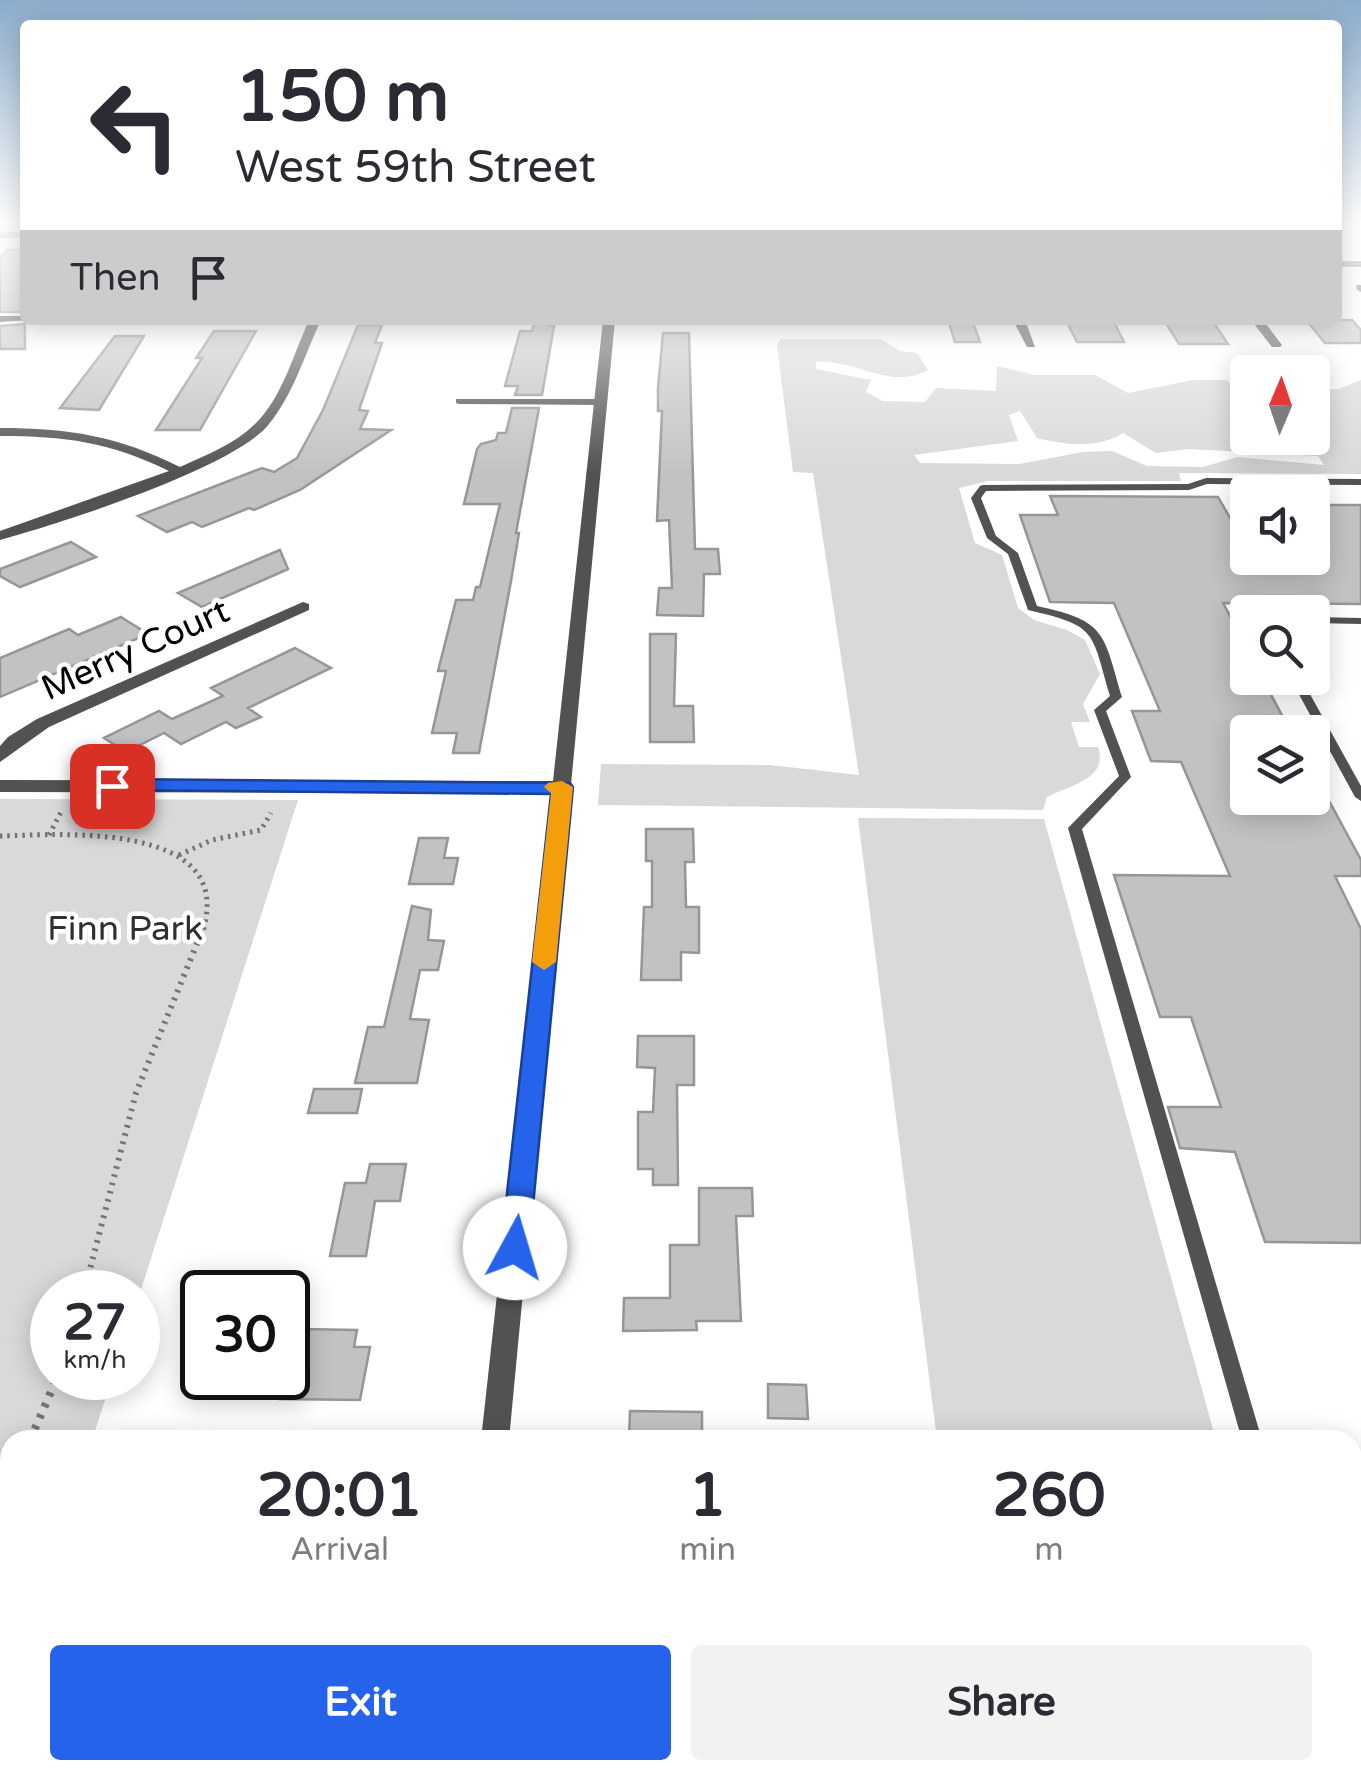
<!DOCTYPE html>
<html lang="en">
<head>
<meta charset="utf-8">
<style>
  :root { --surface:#fff; --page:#f2f2f3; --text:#2b2b33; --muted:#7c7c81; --accent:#2563eb }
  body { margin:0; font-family:"Varela Round",sans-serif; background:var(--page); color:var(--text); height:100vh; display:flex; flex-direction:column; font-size:38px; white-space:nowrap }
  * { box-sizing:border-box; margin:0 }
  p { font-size:32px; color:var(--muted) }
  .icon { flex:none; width:55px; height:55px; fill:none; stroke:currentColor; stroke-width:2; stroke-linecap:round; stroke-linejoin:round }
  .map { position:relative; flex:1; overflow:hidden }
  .side { position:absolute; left:0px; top:1430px; width:1362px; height:350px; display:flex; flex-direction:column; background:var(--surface); border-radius:30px 30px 0 0; box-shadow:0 5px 25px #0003 }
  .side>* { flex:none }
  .guide { position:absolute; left:20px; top:20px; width:1322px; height:305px; border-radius:10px; box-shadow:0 5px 25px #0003; background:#fff; color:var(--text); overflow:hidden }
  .needle { width:65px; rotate:2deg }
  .buttons { position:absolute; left:1230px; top:355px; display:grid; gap:20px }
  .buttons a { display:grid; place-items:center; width:100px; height:100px; border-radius:10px; background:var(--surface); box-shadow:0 5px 25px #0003; font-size:50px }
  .speed { position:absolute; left:30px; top:1270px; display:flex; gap:20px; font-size:50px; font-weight:700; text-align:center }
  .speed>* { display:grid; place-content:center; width:130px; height:130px; border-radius:50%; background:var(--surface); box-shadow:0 5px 25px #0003; line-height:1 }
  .speed small { font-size:25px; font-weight:400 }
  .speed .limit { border:5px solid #111; border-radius:15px; background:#fff; color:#111 }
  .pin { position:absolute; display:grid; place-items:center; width:85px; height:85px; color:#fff; margin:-42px; border-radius:20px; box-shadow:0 5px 15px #0006 }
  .me { position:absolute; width:110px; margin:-55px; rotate:6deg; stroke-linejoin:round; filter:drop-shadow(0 0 8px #0008) }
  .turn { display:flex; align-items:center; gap:35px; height:210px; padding:0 50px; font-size:45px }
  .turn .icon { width:130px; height:130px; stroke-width:2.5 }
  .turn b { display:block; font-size:70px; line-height:85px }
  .then { display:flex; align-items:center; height:95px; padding:0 50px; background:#0003; gap:20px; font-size:38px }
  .eta { display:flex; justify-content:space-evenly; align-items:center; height:170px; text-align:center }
  .eta b { font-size:60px; font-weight:700; line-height:70px }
  .cta { display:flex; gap:20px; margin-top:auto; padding:20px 50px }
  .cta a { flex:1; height:115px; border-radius:10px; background:var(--accent); color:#fff; font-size:40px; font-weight:700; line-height:115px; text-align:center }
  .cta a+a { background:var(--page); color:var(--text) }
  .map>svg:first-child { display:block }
  .green { fill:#d9d9d9; fill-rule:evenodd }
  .building { fill:#c2c2c2; stroke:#969696; stroke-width:2.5 }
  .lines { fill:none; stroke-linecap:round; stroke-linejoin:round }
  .path-far2 { stroke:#747474; stroke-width:5; stroke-dasharray:2.5 5; stroke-linecap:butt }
  .path-far1 { stroke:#747474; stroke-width:6; stroke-dasharray:2.5 6; stroke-linecap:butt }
  .path { stroke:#747474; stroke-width:8; stroke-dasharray:4 8; stroke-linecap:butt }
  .service { fill:#525252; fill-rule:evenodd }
  .minor { fill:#525252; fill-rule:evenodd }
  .route { fill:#2563eb; stroke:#184099; stroke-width:2.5 }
  .slow { fill:#f59e0b }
  .labels { text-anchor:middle; stroke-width:9; stroke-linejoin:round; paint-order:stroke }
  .street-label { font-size:35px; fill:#000; stroke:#fff }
  .park-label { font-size:35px; fill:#303030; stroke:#fff }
</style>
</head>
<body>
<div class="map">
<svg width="1361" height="1780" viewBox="0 0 1361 1780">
  <rect width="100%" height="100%" fill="#fff"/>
  <path class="green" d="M780,339H881L900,351L917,353L928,370C890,391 855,358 816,362V369L871,380L866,392L883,401L925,402L936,388L996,391L997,366L1034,375H1095L1128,393L1193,380H1224L1247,389L1248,438H1312L1313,389H1339L1361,380V474L1179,473L1181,481H988L959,488L975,543L1002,555L1018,608L1034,620L1067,630L1085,640L1100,674L1083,704L1090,722H1071L1079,747H1098C1109,779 1070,785 1047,797L1043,810L598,805L601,764L770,765L859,775L813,473L793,472L777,346ZM1020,411L1037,438C1065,445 1098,449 1123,433L1156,453L1189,449L1318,456L1324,465L1237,457L1203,467L1147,466L1112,451L1083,452L1019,464L920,463L914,455L1018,441L1009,415Z
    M0,799L298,800L138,1299V1292H52V1378H112L92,1440H10V1697L0,1728Z
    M858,818L1044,819L1216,1440H937Z
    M979,1770H1308L1311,1780H980Z"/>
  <path class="building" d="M7,250H25V312H0V257Z
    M948,320H972L980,342H955Z
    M1066,320H1113L1124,342H1077Z
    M1164,320H1212L1228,344H1179Z
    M1306,320H1352L1361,330V343H1325Z
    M535,321L554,326L542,395H515L518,386H505L520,331H532Z
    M25,324V349H0V326Z
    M358,325H382L375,343H382L359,410L368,411L360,429L391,430L300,490L254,510L249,508L202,527L192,522L167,532L138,516L262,468L274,472L297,458L323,410Z
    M214,331H256L200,430H156L202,358H196Z
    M663,333H689L695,549H718L720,574H704L703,616L657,615L659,588H672L669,520L657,521L662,411H658V388Z
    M115,336H144L99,410L60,408Z
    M512,408H539L516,533H519L511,581L479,753H453L457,733H432L446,671H438L456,600H473L476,587H480L500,504H464L477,449L481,444L496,440L498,433H506Z
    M1050,496L1218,497L1248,549V558H1312V505H1361V604L1223,603L1248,649V678H1262L1291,732H1248V799H1328L1361,860V876H1335L1361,929V1243L1265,1242L1235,1152L1180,1148L1168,1107H1221L1191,1017H1160L1114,875L1230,876L1181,762L1151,761L1132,711H1160L1114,603L1050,602L1020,515H1058Z
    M71,542L96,557L20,587L0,576V569Z
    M280,550L288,569L202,607L178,593Z
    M121,617L148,634L0,697V658L69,629L78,635Z
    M650,634H676L674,706H693L694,742H650Z
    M295,648L331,668L248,708L261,717L236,728L226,722L181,744L164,733L126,752L104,738L159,711L172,719L223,696L211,688Z
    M646,829H693L694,862H685L686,907H699V953L681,952V980H641L644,907H652V861H646Z
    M419,838H448L444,858H458L453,884H409Z
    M412,906L431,910L428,940L444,941L438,970H420L410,1019L429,1020L417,1083H355L368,1027H384Z
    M638,1036H694V1085H677L678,1185H653V1169H638V1112H653L655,1068L637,1067Z
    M314,1089H362L357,1113H308Z
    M370,1164H406L400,1201H375L366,1256H330L345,1183H366Z
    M699,1188H752L753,1216H736L741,1321H696L697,1330L623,1331L624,1298H670V1245H699Z
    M300,1329L357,1330L354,1347H370L360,1400L280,1399Z
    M768,1384L806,1385L808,1419L768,1418Z
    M630,1411L702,1412V1440H629Z"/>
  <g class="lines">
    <path class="path-far2" d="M49,835L61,812
      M0,836C63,834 232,822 204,927
      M179,855L212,840L261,830L271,813"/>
    <path class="path-far1" d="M84,1292L136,1093L205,924"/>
    <path class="path" d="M30,1440L57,1378
      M0,1503L10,1482"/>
    <path class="service" d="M1356,285H1361V292L1357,290Z
      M456,399H602L606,402L602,405L459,404L456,403Z
      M1206,478L1361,479V485L1207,484L1189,490L986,491L981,498L996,536L1018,553L1037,606C1107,621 1103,633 1122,697L1106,711L1131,777L1082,829L1262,1440H1242L1068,828L1119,776L1094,710L1110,696C1091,631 1098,626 1028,610L1008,554L987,538L971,498L980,486L983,485L1188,484Z
      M1312,617L1361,618V624L1312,623Z
      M1290,678H1301L1361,786V801L1355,797Z
      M1352,1726H1361V1748H1352Z
      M1352,1760L1356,1762L1361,1780H1338L1336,1770H1352Z"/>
    <path class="minor" d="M0,232H25V238H0Z
      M1338,261H1361V267H1338Z
      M0,316H25V320H30L0,322Z
      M309,320H321C305,354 293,395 269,424C235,468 58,524 0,540V531L169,471C110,442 65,436 0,436V428C69,428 118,436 180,467C206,455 235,444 255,424C282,398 294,353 309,320Z
      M603,320H615L509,1440H481L552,793L0,792V780L553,781Z
      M1013,320H1025L1035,347H1027Z
      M1251,320H1263L1282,345L1280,347H1272Z
      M303,602L309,604V610L49,727L0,762V746L8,737L37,719Z
      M445,1770H479L478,1780H444Z"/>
  </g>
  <linearGradient id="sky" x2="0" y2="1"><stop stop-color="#8baccb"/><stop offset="0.47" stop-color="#fff"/><stop offset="1" stop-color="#fff" stop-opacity="0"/></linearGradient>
  <rect width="1361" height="473" fill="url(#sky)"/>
  <path class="route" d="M112,779L570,783L573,787L529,1248L525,1256L515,1260L505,1256L501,1248L551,794L105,790L102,786L105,781Z"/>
  <path class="slow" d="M562,781L573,787L556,962L544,970L532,962L551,793L544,787L548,783Z"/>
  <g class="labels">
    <g class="street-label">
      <text transform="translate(135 649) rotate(-24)" y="12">Merry Court</text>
    </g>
    <g class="park-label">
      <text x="125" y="940">Finn Park</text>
    </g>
  </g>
</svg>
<div class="buttons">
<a><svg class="needle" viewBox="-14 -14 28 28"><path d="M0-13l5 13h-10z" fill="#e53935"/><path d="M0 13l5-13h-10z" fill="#7c7c81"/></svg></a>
<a><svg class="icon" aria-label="sound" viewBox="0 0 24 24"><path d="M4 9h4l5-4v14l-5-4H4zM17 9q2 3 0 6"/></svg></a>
<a><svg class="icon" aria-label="search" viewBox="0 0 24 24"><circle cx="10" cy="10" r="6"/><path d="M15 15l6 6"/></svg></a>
<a><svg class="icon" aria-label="layers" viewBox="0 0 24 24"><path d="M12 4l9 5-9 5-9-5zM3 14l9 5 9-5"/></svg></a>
</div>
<div class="speed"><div>27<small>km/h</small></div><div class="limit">30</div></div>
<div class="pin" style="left:112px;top:786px;background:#d93025"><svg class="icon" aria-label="arrive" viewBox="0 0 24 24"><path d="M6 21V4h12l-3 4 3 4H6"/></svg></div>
<svg class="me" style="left:515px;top:1248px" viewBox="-20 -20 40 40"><circle r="19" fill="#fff"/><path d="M0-13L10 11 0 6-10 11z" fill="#2563eb"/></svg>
<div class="guide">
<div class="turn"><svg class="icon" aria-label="left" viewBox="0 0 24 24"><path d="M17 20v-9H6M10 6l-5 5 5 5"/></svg><div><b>150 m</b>West 59th Street</div></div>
<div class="then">Then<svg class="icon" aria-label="arrive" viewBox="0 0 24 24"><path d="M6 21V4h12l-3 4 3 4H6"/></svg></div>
</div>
<section class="side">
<div class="eta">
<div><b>20:01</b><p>Arrival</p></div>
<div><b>1</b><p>min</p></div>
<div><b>260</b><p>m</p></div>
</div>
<div class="cta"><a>Exit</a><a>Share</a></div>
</section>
</div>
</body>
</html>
